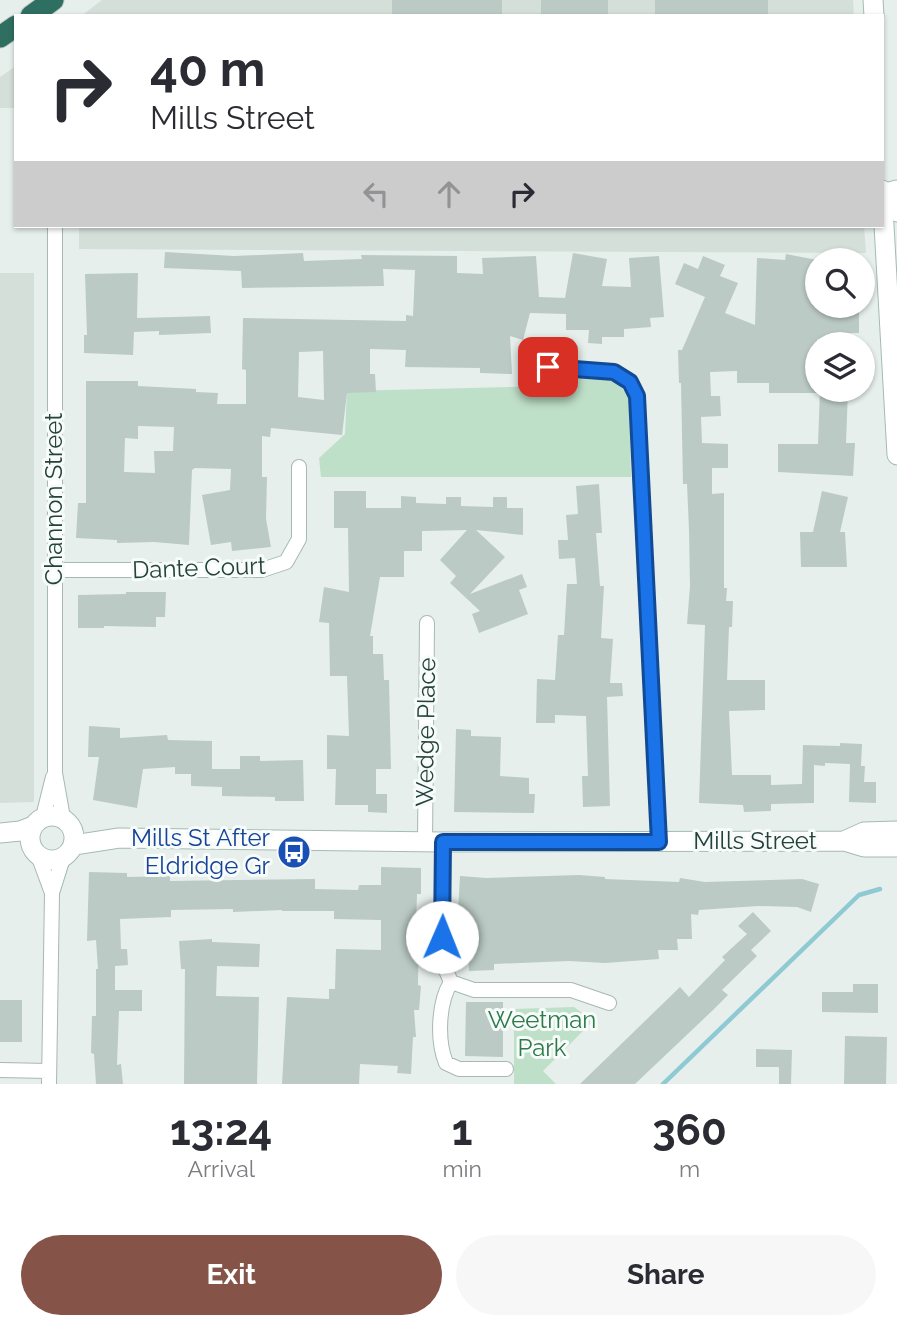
<!DOCTYPE html>
<html lang="en">
<head>
<meta charset="utf-8">
<style>
  :root { --surface:#fff; --page:#f7f7f7; --text:#2b2b33; --muted:#7c7c81; --accent:#855347 }
  body { margin:0; font-family:Raleway,sans-serif; background:var(--page); color:var(--text); height:100vh; display:flex; flex-direction:column; font-size:26px; white-space:nowrap }
  * { box-sizing:border-box; margin:0 }
  p { font-size:23px; color:var(--muted) }
  .icon { flex:none; width:38px; height:38px; fill:none; stroke:currentColor; stroke-width:2; stroke-linecap:round; stroke-linejoin:round }
  .map { position:relative; height:1084px; overflow:hidden }
  .details { display:flex; flex-direction:column; background:var(--surface); flex:1 }
  .details>* { flex:none }
  .guide { position:absolute; left:14px; top:14px; width:870px; height:214px; border-radius:0px; box-shadow:0 2px 5px #0004; background:#fff; color:var(--text); overflow:hidden }
  .tools { position:absolute; left:805px; top:248px; display:grid; gap:14px }
  .tools a { display:grid; place-items:center; width:70px; height:70px; border-radius:50%; background:var(--surface); box-shadow:0 2px 5px #0004; font-size:35px }
  .pin { position:absolute; display:grid; place-items:center; width:60px; height:60px; color:#fff; margin:-30px; border-radius:14px; box-shadow:0 4px 10px #0006 }
  .me { position:absolute; width:77px; margin:-38px; rotate:1deg; stroke-linejoin:round; filter:drop-shadow(0 0 5px #0008) }
  .turn { display:flex; align-items:center; gap:24px; height:147px; padding:0 21px; font-size:32px }
  .turn .icon { width:91px; height:91px; stroke-width:2.5 }
  .turn b { display:block; font-size:49px; line-height:60px }
  .lanes { display:flex; align-items:center; height:66px; padding:0 21px; background:#0003; justify-content:center; gap:35px; direction:ltr }
  .lanes .off { opacity:.35 }
  .eta { display:flex; justify-content:space-evenly; align-items:center; height:119px; text-align:center }
  .eta b { font-size:42px; font-weight:700; line-height:49px }
  .button { display:flex; gap:14px; margin-top:auto; padding:14px 21px }
  .button a { flex:1; height:80px; border-radius:42px; background:var(--accent); color:#fff; font-size:28px; font-weight:700; line-height:80px; text-align:center }
  .button a+a { background:var(--page); color:var(--text) }
  .map>svg:first-child { display:block }
  .built { fill:#d4dfda }
  .green { fill:#bfe0c8 }
  .lines { fill:none; stroke-linecap:round; stroke-linejoin:round }
  .stream { stroke:#8ec9d4; stroke-width:4.5 }
  .building { fill:#bbcac4; fill-rule:evenodd }
  .street-casing { stroke:#a8b8b2; stroke-width:16 }
  .secondary-casing { stroke:#a4bbb3; stroke-width:21 }
  .highway-casing { stroke:#c2cac8; stroke-width:23 }
  .street { stroke:#fff; stroke-width:14 }
  .secondary { stroke:#fff; stroke-width:19 }
  .highway { stroke:#2f6f62; stroke-width:21 }
  .route-casing { stroke:#114b97; stroke-width:18 }
  .route { stroke:#1a73e8; stroke-width:12 }
  .labels { text-anchor:middle; stroke-width:6; stroke-linejoin:round; paint-order:stroke }
  .street-label { font-size:24px; fill:#24423a; stroke:#f7fbf9 }
  .transit-label { font-size:24px; fill:#164399; stroke:#f7fbf9; text-anchor:end }
  .park-label { font-size:24px; fill:#2d7a4b; stroke:#f7fbf9 }
</style>
</head>
<body>
<div class="map">
<svg width="897" height="1084" viewBox="0 0 897 1084">
  <rect width="100%" height="100%" fill="#e6efeb"/>
  <path class="built" d="M102,0H853L854,16H81Z
    M16,66V108H0V77Z
    M79,226H864L866,253L79,249Z
    M0,273H34V802L0,803Z"/>
  <path class="green" d="M561,377H613L629,397L631,477H321L319,458L345,434L347,391L549,386Z
    M574,1007L593,1021L543,1071L556,1084H514V1009Z"/>
  <g class="lines">
    <path class="stream" d="M663,1084L859,895L880,889"/>
  </g>
  <path class="building" d="M392,0H502V16H392Z
    M541,0H608V16H541Z
    M655,0H768V16H655Z
    M165,252L234,256L303,253L304,261L362,259L361,255L457,256V273L483,274L482,258L536,256L539,297L565,298L573,253L607,259L602,286L631,287L629,258L659,256L664,317L650,318L651,327L624,329V337H602V344L588,343L589,330H566V314L530,313L523,340L510,336L512,374L480,373V368L405,367L406,350L370,349V374H375L376,392L347,393L342,435L271,428L270,437L262,436V477H267L266,519L271,547L232,551L231,542L211,545L202,495L230,490L231,469L195,468L192,470L189,545L154,542L117,543V540L76,538L78,503H86V381H138V386L196,389V392L218,393L217,404H246V370L242,369L243,318L406,321V315L413,316L415,270L383,269L384,286L242,288L241,271L164,268ZM323,351L324,400L298,397L299,352ZM138,426L174,427L173,451H154L155,473L124,472L125,438L138,439Z
    M786,254L817,260V306H859V333H830L829,340L817,339V393H769V383H737V371L710,372L711,396H720L721,416L701,417L702,443L728,444V468H712V494L724,493V588H727L726,601H733L732,627H729L727,680H765V710L729,711L732,775H771V785L802,784L803,745L840,746V743L862,744L861,766H865L864,782H876V803L849,802L850,764L825,763V766L814,765V803L771,804V811L744,812L743,805L699,803L705,625L687,624L690,586L689,530L687,484H683L681,383H679L678,350H682L705,297L675,284L684,263L698,269L703,256L725,265L720,276L738,283L725,313L755,325L757,258L785,260Z
    M138,273L137,318L210,316L211,333L159,335V331L134,332L133,355L84,353V335H87L85,274Z
    M820,390H848L846,443H855L853,476L778,472V444H818Z
    M599,484L602,533H596L600,586H604L601,638L613,639L610,683H622L623,696L607,697L610,806L583,807L582,776H588L586,716L555,715V723H536L537,679L555,680L558,635H564L567,584H577L575,558L559,559L558,540H568L566,515L578,514L576,486Z
    M334,491H366V508H401V496L416,497V503L446,504V497H461V506L493,507V497H507V508H523V535L476,530L505,557L470,594L522,574L527,587L519,590L528,614L479,633L472,614L480,611L450,583L456,576L440,560L467,530L422,531V551H404V577H380L370,636H373V654H383L384,680H389L391,769H376V794H387V813L368,812V805H335L336,769H327V735L349,736L347,676H330L329,623L319,622L324,587L349,592L348,528H334Z
    M822,491L848,497L840,532H845L847,567H801L800,532H813Z
    M126,592H166L165,617H156V627L104,626V628H78V595L126,594Z
    M89,726L120,728V738L167,735L168,740L212,741V769H240V756H260V761L303,760L304,801H275V797L222,796V787L191,786V774H175V767L143,769L137,808L93,800L99,757H88Z
    M456,729L471,730V736L501,737L500,776L529,778V794H535L534,813L454,812Z
    M381,867L421,868V894H417L416,927H419L418,985L421,986L419,1010H414L416,1037H413L411,1074L397,1073L398,1066L360,1064L359,1084H282L287,997L329,999V989H335L336,949L381,950V920L334,919V911H282V910L233,912V909L171,910V917L120,919L121,949H127L128,965L115,966V990H142V1011H119L117,1065L121,1064L123,1084H96L94,1054L91,1053L92,1016H96V969H98L96,940L87,941L89,872L127,873V877L170,876V881L315,879V889L358,890L359,885H381Z
    M579,875L605,877V879L679,882L680,878L705,882L802,879L819,884L811,912L797,907L758,906L699,910L698,915L691,914L692,939H677L678,950H658L659,959L605,963L569,961L494,964V970L469,971L467,942H461L462,912H458L460,876L486,878Z
    M753,912L771,931L751,950L757,956L722,990L728,995L712,1011L635,1084H580L680,987L689,997L725,960L722,957L747,934L738,926Z
    M212,939V942L260,944L259,967L217,966L216,996L259,997L257,1084H184L185,969H181L179,941Z
    M853,984H878V1013L822,1012V992H853Z
    M0,1000H22V1042H0Z
    M466,1002H503V1057L465,1056Z
    M845,1036L887,1037L886,1084H844Z
    M756,1049L792,1050L791,1084H779V1067H756Z"/>
  <g class="lines">
    <defs>
      <path id="street" d="M55,226V773L63,818
        M548,367L614,372L630,382L637,396L659,842
        M54,570H262L286,562L299,539V467
        M43,817L53,777
        M425,842L427,623
        M443,842L442,961L451,982L474,990H571L609,1003
        M38,855L52,893
        M451,982C438,1003 437,1041 446,1063L459,1069H506
        M0,1070L49,1071
        M49,1084L52,893L63,858"/>
      <path id="secondary" d="M873,0L874,16
        M882,190L897,455
        M897,190L882,194L897,212
        M30 838a22 22 0 1 1 44 0a22 22 0 1 1-44 0Z
        M0,833L20,831L33,826
        M844,841L864,832L897,831
        M74,845L119,838L443,842L844,841L864,847H897"/>
      <path id="highway" d="M31,16L53,0
        M0,37L16,26"/>
    </defs>
    <use href="#street" class="street-casing"/>
    <use href="#secondary" class="secondary-casing"/>
    <use href="#highway" class="highway-casing"/>
    <use href="#street" class="street"/>
    <use href="#secondary" class="secondary"/>
    <use href="#highway" class="highway"/>
  </g>
  <g class="lines">
    <defs>
      <path id="route" d="M442,937L443,842H659L637,396L630,382L614,372L548,367"/>
    </defs>
    <use href="#route" class="route-casing"/>
    <use href="#route" class="route"/>
  </g>
  <defs>
    <symbol id="bus-disc" viewBox="-11 -11 22 22"><circle r="9.5" fill="#1a4fb4" stroke="#f7fbf9"/><path d="M-5-6H5V4H4V6H2V4H-2V6H-4V4H-5ZM-3.5-4V0h7V-4ZM-3.5 1.2v1.5H-2V1.2ZM2 1.2v1.5H3.5V1.2Z" fill="#fff"/></symbol>
  </defs>
  <g fill-rule="evenodd">
    <use href="#bus-disc" x="275" y="833" width="38" height="38"/>
  </g>
  <g class="labels">
    <g class="street-label">
      <text transform="translate(54 499) rotate(-90)" y="8">Channon Street</text>
      <text transform="translate(199 568) rotate(-2)" y="8">Dante Court</text>
      <text transform="translate(426 732) rotate(-89)" y="8">Wedge Place</text>
      <text x="755" y="849">Mills Street</text>
    </g>
    <g class="transit-label">
      <text x="270" y="846">Mills St After<tspan x="270" dy="28">Eldridge Gr</tspan></text>
    </g>
    <g class="park-label">
      <text x="542" y="1028">Weetman<tspan x="542" dy="28">Park</tspan></text>
    </g>
  </g>
</svg>
<div class="tools">
<a><svg class="icon" aria-label="search" viewBox="0 0 24 24"><circle cx="10" cy="10" r="6"/><path d="M15 15l6 6"/></svg></a>
<a><svg class="icon" aria-label="layers" viewBox="0 0 24 24"><path d="M12 4l9 5-9 5-9-5zM3 14l9 5 9-5"/></svg></a>
</div>
<div class="pin" style="left:548px;top:367px;background:#d93025"><svg class="icon" aria-label="arrive" viewBox="0 0 24 24"><path d="M6 21V4h12l-3 4 3 4H6"/></svg></div>
<svg class="me" style="left:442px;top:937px" viewBox="-20 -20 40 40"><circle r="19" fill="#fff"/><path d="M0-13L10 11 0 6-10 11z" fill="#1a73e8"/></svg>
<div class="guide">
<div class="turn"><svg class="icon" aria-label="right" viewBox="0 0 24 24"><path d="M7 20v-9h11M14 6l5 5-5 5"/></svg><div><b>40 m</b>Mills Street</div></div>
<div class="lanes"><svg class="icon off" aria-label="left" viewBox="0 0 24 24"><path d="M17 20v-9H6M10 6l-5 5 5 5"/></svg><svg class="icon off" aria-label="ahead" viewBox="0 0 24 24"><path d="M12 20V5M6 11l6-6 6 6"/></svg><svg class="icon" aria-label="right" viewBox="0 0 24 24"><path d="M7 20v-9h11M14 6l5 5-5 5"/></svg></div>
</div>
</div>
<section class="details">
<div class="eta">
<div><b>13:24</b><p>Arrival</p></div>
<div><b>1</b><p>min</p></div>
<div><b>360</b><p>m</p></div>
</div>
<div class="button"><a>Exit</a><a>Share</a></div>
</section>
</body>
</html>
